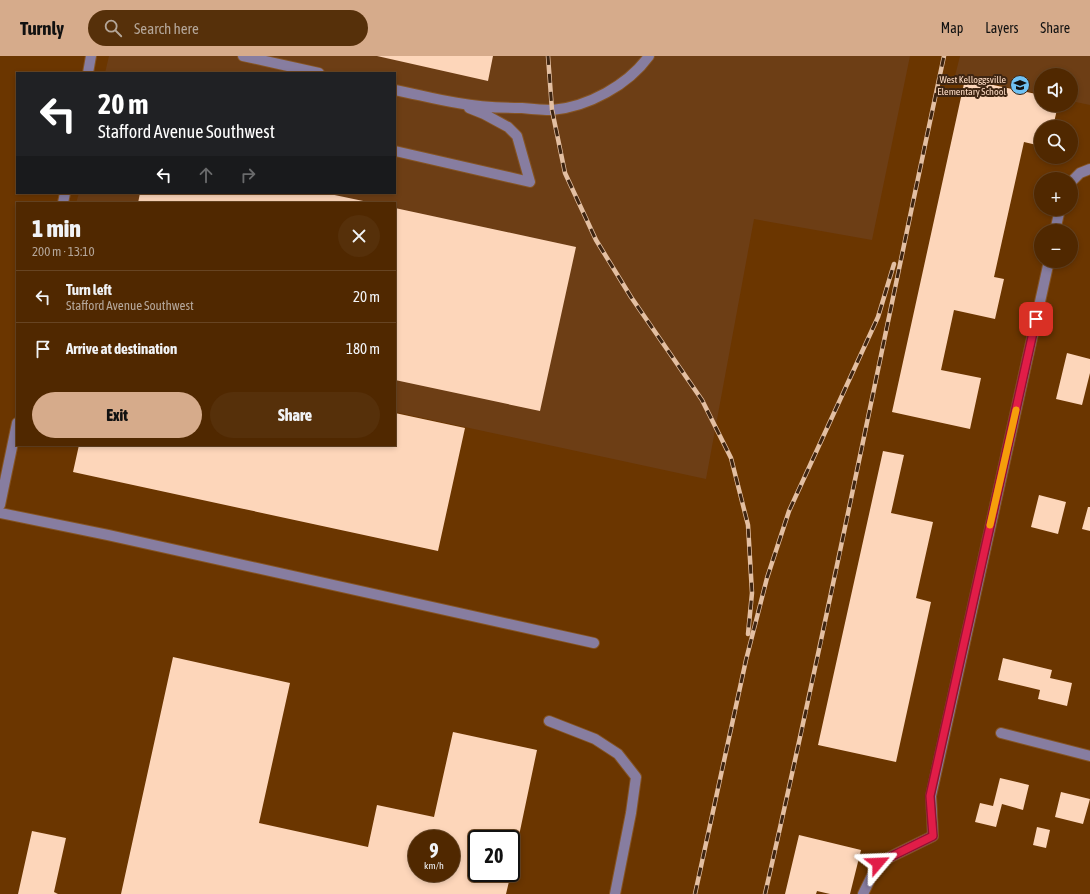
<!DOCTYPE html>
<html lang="en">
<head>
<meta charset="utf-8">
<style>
  :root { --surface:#502800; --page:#56300a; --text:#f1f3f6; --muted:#b4a699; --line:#674422; --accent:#d6ab8b }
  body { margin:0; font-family:"Asap Condensed",sans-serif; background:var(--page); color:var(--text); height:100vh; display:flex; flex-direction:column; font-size:15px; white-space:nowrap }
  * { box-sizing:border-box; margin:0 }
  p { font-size:13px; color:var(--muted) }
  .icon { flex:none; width:22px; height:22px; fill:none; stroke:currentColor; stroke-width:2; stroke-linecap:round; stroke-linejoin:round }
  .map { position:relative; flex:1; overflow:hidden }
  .details { position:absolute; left:16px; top:146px; width:380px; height:244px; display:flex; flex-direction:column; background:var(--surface); border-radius:0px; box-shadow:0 2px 6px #0003,0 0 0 1px var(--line) }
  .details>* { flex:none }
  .hud { position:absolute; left:16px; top:16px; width:380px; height:122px; border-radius:0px; box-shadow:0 2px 6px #0003,0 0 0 1px var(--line); background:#202124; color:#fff; overflow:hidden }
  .tools { position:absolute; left:1034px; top:12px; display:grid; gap:8px }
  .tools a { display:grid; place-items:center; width:44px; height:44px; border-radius:50%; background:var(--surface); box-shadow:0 2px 6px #0003,0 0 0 1px var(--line); font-size:20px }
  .speed { position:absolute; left:408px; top:774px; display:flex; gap:8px; font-size:20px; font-weight:700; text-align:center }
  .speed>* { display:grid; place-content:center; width:52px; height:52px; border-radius:50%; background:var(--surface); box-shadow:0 2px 6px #0003,0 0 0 1px var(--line); line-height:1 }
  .speed small { font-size:10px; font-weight:400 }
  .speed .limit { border:2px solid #111; border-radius:6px; background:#fff; color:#111 }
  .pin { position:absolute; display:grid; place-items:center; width:34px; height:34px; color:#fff; margin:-17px; border-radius:8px; box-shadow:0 2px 6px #0006 }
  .me { position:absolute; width:44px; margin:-22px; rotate:64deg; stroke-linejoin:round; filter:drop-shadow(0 0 3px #0008) }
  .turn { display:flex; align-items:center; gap:14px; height:84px; padding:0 16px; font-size:18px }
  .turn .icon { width:52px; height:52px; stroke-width:2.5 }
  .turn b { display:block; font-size:28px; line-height:34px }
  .lanes { display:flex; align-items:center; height:38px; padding:0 16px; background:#0003; justify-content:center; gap:20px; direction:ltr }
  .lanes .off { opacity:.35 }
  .round { display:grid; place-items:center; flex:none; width:42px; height:42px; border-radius:21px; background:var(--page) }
  .summary { display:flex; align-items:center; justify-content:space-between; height:68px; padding:0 16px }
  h1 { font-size:24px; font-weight:800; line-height:30px }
  .primary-button { display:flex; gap:8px; margin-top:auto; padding:8px 16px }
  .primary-button a { flex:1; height:46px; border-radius:24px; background:var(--accent); color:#111; font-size:16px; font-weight:800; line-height:46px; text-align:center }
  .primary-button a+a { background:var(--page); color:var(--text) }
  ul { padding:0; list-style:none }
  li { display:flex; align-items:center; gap:12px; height:52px; padding:0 16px; border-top:1px solid var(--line) }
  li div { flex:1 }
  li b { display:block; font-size:15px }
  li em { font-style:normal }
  header { display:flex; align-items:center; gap:24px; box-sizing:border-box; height:56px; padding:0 20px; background:var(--accent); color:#111 }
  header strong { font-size:19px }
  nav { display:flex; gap:22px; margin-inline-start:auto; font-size:14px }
  .search { width:280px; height:36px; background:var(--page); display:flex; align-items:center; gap:10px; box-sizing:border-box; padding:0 14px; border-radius:22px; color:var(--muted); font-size:15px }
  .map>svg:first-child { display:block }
  .built { fill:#6d3e15 }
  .building { fill:#fdd6ba; fill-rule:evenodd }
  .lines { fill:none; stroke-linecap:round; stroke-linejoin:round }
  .minor-casing { stroke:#855423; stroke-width:12 }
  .minor { stroke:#877da0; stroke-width:10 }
  .rail-casing { stroke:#e3bfa2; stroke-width:4.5 }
  .rail { stroke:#3e2512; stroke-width:3; stroke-dasharray:9; stroke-linecap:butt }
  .route-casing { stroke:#92132f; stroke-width:10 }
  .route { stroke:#e11d48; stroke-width:7 }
  .slow { stroke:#f59e0b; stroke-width:7 }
  .labels { text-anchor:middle; stroke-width:4; stroke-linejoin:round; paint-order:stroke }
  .poi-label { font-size:10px; fill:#fcdbc4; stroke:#3e2512; text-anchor:end }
</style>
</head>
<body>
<header>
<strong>Turnly</strong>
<div class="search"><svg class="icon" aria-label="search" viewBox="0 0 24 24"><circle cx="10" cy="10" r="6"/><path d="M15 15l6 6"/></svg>Search here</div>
<nav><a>Map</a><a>Layers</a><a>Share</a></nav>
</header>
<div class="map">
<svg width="1090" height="838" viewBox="0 0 1090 838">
  <rect width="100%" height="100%" fill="#6b3600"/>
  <path class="built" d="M109,0H910L872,184L754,163L706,423L395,356V147H76L79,137H395V17H105Z
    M960,0H1090V49L1071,45V19H1041V38L955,20Z"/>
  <path class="building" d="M377,0H493L488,25Z
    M965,23L1041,39V49H1058L1053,71H1041V90L1024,86L994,221L1004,223L995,263L954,254L941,314L981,322L970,373L892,356Z
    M140,137H325L368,146L138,147Z
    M395,152L576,191L540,355L395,324Z
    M1067,297L1090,303V317L1082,349L1056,343Z
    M395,357L465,372L438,495L73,416L79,389H395Z
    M883,395L904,399L891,457L933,466L916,542L931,546L896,706L818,689Z
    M1039,439L1066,446L1058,478L1031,471Z
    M1088,451H1090V475L1082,473Z
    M173,601L290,627L259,767L368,791L377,749L434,761L453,676L537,694L512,813L511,783H477V817H511L506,838H121ZM417,783H451V817H417Z
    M1003,602L1052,614L1050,622L1072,627L1067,650L1038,643L1040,634L998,624Z
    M1000,722L1029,729L1023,754L1002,748L996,771L975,766L980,747L993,750Z
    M1061,736L1090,743L1083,768L1055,761Z
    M1037,771L1050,774L1046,792L1033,789Z
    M32,775L66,782L54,836L58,838H18Z
    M799,779L861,794L850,838H830L817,835L816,838H785Z"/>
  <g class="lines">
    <defs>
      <path id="minor" d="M243,0L319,17
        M88,17L91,0
        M395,34C416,38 437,44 458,47C479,51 501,52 522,52C532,53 543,54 552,54C588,51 628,29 649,0
        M395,95L530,126L517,80L508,71L484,58L469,52
        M1071,126L1080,117L1090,113
        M63,147L65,137
        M1055,175L1060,153
        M0,449L17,367
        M0,457L108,479L594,587
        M549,665L595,683L618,698L636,721L631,757L615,838
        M1001,677L1090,700
        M863,838L878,807L933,780L931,740L1049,205"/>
    </defs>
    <use href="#minor" class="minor-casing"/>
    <use href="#minor" class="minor"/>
    <defs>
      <path id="rail" d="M548,0L552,54L565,117L596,184L631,241L702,344L731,402L748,469L752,537L748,578
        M695,838L746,604L767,522L789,455L878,261L894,208
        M765,838C829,560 884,279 944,0"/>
    </defs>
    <use href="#rail" class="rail-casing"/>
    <use href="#rail" class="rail"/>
  </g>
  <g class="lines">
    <defs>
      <path id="route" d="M878,807L933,780L930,740L1036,263"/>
    </defs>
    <use href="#route" class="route-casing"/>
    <use href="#route" class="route"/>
    <path class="slow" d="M990,469L1016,354"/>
  </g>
  <defs>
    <symbol id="school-disc" viewBox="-11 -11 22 22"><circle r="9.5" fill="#70c2f4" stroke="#3e2512"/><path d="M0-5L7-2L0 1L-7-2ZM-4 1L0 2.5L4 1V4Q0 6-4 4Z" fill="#111"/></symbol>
  </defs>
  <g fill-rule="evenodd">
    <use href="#school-disc" x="1009" y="18" width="22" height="22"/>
  </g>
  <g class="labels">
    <g class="poi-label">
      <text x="1006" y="27">West Kelloggsville<tspan x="1006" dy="12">Elementary School</tspan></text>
    </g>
  </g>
</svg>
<div class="tools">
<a><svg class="icon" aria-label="sound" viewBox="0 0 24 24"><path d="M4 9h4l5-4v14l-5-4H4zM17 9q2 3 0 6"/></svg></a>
<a><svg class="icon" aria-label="search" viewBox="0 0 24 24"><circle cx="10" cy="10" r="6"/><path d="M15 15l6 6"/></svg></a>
<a>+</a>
<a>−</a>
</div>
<div class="speed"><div>9<small>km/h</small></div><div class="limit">20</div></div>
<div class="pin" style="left:1036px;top:263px;background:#d93025"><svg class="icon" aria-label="arrive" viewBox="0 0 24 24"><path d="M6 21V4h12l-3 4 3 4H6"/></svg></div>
<svg class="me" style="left:878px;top:807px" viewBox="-20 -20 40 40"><path d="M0-17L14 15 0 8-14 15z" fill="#e11d48" stroke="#fff" stroke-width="4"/></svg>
<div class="hud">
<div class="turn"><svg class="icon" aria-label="left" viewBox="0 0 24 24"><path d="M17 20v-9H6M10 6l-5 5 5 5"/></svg><div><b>20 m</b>Stafford Avenue Southwest</div></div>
<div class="lanes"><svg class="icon" aria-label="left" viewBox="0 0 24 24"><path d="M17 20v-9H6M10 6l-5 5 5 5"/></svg><svg class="icon off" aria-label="ahead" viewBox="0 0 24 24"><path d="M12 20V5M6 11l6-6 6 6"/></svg><svg class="icon off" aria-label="right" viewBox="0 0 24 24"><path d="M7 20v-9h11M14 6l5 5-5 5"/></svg></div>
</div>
<section class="details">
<div class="summary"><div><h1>1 min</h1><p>200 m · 13:10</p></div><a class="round"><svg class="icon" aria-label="close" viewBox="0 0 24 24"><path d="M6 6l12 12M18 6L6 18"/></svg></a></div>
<ul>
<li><svg class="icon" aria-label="left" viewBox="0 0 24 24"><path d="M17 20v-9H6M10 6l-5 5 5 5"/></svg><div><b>Turn left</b><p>Stafford Avenue Southwest</p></div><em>20 m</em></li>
<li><svg class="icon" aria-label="arrive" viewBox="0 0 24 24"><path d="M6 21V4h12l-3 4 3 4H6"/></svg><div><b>Arrive at destination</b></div><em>180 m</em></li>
</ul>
<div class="primary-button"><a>Exit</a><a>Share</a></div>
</section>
</div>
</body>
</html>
